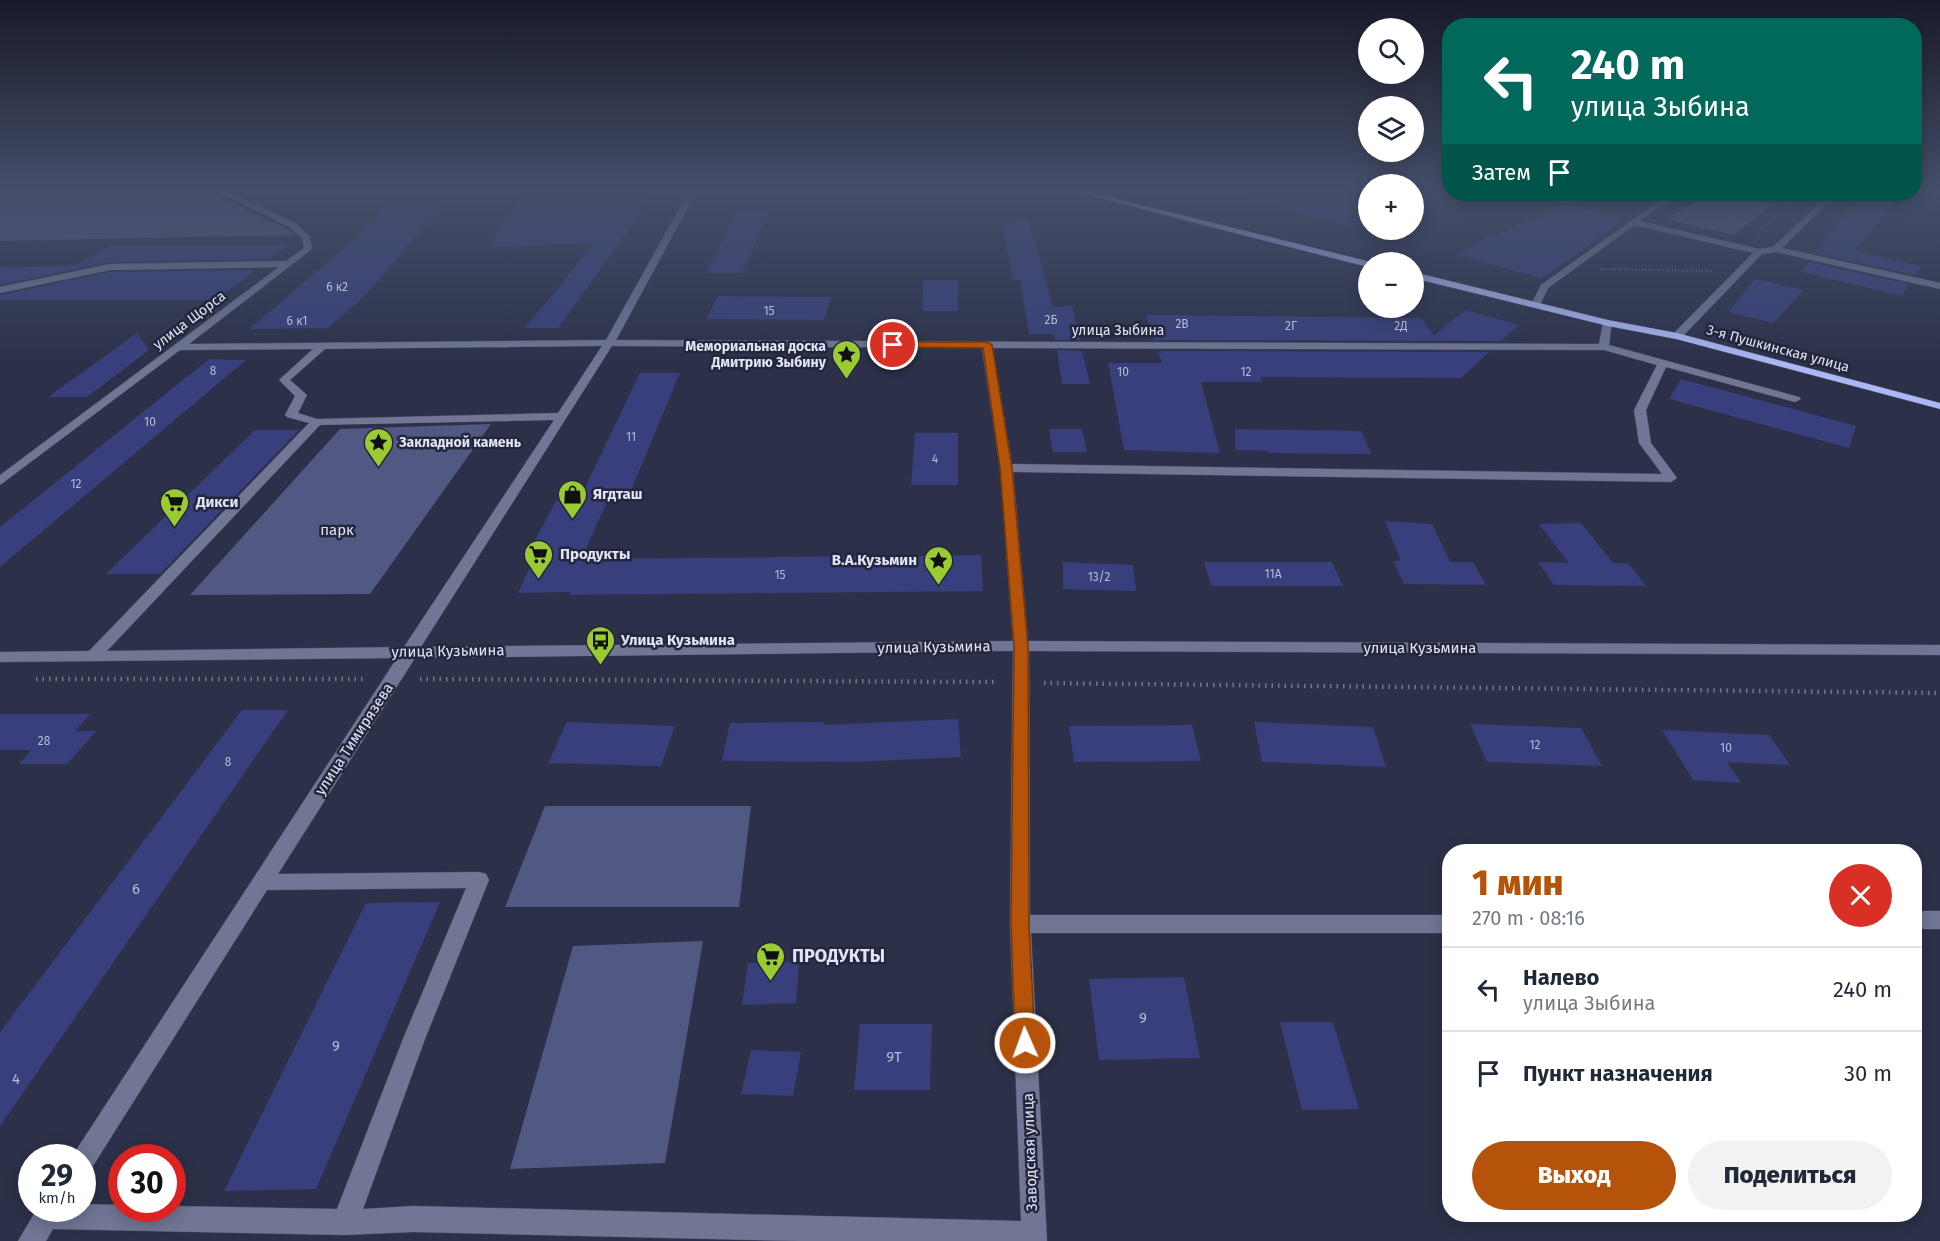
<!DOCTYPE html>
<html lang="ru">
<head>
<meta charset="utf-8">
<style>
  :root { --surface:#fff; --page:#f2f2f3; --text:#1f2937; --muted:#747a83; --line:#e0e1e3; --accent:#b45309 }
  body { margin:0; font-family:"Fira Sans",sans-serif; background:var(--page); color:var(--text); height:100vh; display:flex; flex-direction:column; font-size:22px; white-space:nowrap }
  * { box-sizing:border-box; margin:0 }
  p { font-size:20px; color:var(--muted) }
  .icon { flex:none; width:33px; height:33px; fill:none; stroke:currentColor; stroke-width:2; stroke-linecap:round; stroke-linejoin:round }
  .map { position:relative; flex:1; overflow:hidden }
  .side { position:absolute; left:1442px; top:844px; width:480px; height:378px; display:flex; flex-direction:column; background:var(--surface); border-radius:24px; box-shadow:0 3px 15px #0003 }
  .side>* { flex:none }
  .guide { position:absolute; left:1442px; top:18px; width:480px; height:183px; border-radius:24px; box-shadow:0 3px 15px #0003; background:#00695c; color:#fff; overflow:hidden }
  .fabs { position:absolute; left:1358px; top:18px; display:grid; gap:12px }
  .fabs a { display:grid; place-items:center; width:66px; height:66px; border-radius:50%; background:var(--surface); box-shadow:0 3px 15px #0003; font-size:30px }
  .speed { position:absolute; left:18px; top:1144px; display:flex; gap:12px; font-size:30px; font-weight:700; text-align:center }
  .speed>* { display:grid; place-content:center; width:78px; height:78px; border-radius:50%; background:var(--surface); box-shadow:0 3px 15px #0003; line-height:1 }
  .speed small { font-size:15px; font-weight:400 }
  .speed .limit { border:9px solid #d22; background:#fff; color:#111 }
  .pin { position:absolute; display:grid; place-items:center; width:51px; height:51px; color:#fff; margin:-26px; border:3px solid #fff; border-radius:50%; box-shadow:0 2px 6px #0007 }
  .me { position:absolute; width:66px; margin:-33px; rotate:358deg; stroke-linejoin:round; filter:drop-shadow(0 0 4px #0008) }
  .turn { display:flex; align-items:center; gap:21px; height:126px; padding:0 30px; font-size:27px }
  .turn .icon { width:78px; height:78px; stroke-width:2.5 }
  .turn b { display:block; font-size:42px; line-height:51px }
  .then { display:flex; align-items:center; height:57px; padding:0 30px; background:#0003; gap:12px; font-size:22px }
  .round { display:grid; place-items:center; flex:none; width:63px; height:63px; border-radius:32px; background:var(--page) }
  .headline { display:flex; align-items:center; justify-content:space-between; height:102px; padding:0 30px }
  h1 { font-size:36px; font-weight:800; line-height:45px; color:var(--accent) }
  .button { display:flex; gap:12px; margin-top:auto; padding:12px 30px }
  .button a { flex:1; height:69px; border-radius:36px; background:var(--accent); color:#fff; font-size:24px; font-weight:800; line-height:69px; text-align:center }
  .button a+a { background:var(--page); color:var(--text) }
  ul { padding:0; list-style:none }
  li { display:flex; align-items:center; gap:18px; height:84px; padding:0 30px; border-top:2px solid var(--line) }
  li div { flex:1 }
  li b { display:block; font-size:22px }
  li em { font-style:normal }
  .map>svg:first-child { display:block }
  .green { fill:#515882 }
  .building { fill:#383f7c }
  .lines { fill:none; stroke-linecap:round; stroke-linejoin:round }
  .minor-casing { stroke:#494e64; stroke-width:1 }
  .major-casing { stroke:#494e64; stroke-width:1 }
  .path-far1 { stroke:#73778c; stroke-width:2; stroke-dasharray:1 2; stroke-linecap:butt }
  .path { stroke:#73778c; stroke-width:4.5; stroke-dasharray:1.5 5; stroke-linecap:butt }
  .minor { fill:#707693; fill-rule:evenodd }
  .major { fill:#acb8f5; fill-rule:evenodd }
  .route { fill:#b45309; stroke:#753606; stroke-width:1.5 }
  .labels { text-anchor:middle; stroke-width:5; stroke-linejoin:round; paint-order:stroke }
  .number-label { font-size:12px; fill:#b7bbd6 }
  .far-street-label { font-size:14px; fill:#e1e4f4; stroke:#23273e }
  .far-poi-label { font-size:14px; font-weight:bold; fill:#e1e4f4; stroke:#23273e; text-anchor:end }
  .poi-label { font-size:15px; font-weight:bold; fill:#e1e4f4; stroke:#23273e; text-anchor:start }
  .park-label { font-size:15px; fill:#dfe3f6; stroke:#23273e }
  .street-label { font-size:15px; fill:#e1e4f4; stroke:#23273e }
  .near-number-label { font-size:15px; fill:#b7bbd6 }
  .near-poi-label { font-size:18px; font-weight:bold; fill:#e1e4f4; stroke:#23273e; text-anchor:start }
</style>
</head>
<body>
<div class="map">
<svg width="1940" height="1241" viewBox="0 0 1940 1241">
  <rect width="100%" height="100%" fill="#2c3149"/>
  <path class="green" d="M0,191H207L299,235L0,241Z
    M1709,194H1729L1773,204L1733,235L1666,219Z
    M491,424L370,594L190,595L340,429Z
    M545,806H751L739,907H505Z
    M703,941L665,1163L510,1169L573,946Z"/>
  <path class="building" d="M545,191H657L558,328H524L553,295L593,243L488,247L518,200L542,199Z
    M1248,191H1368V230L1247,199Z
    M1869,194L1898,197L1854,251L1921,266L1915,275L1815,253L1844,215Z
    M444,202L367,294L328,328L249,329L356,238L388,204Z
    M1564,204L1627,219L1541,278L1457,255L1491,235L1495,236Z
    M737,211H769L742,273H706Z
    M1018,218L1029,221L1053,307L1072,306L1080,340H1055L1054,334H1029L1020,280H1013L1002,226Z
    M111,245H289L270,259L110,262L0,285V267L75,266Z
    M1809,262L1909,284L1902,296L1801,272Z
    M256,270L215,300H0V295L110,272Z
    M1755,279L1804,290L1773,323L1728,312Z
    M924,280H958V311H922Z
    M718,296L805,297H831L824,320L706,319Z
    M1465,310L1519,325L1501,341L1154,340L1146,315L1421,318L1434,336Z
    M137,333L149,350L87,397H48Z
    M1057,350L1082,351L1090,384H1062Z
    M1158,351L1489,352L1461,378L1260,377L1262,382H1201L1220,453L1124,450L1108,363H1162Z
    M209,359L246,360L0,567V527Z
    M640,373H680L627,500H608L581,559L981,555L983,591L569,595L571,592L518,593L542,542H534L556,501L579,500Z
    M1681,379L1856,426L1849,448L1669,399Z
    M1049,429H1082L1087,452H1053Z
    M1235,429L1361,431L1371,454L1270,453L1269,451L1235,450Z
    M255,430H299L160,574H106Z
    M915,433H958V485H911Z
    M1385,521L1432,524L1450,562H1473L1486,585L1404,584L1393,561H1401Z
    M1581,523L1613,563H1628L1646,586L1554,585L1538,562L1569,563L1539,524Z
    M1063,562L1133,565L1136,591L1063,589Z
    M1204,562H1332L1343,586H1211Z
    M242,710H288L0,1126V1032Z
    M0,714H90L75,731H96L67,764H19L31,750H0Z
    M958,719L961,757L852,762L722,761L730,723L824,722V725Z
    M567,722L675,726L661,766L548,763Z
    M1254,722L1373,727L1386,767L1262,762Z
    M1470,724L1581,728L1602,766L1487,762Z
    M1192,725L1201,761L1074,762L1069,726Z
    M1662,730L1769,735L1790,765L1727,762L1741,783L1693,780Z
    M440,902L316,1189L224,1191L366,903Z
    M799,961L796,1003L742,1005L748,963Z
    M1184,977L1200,1058L1099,1060L1089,979Z
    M1280,1022H1333L1359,1109L1302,1110Z
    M860,1024H932L930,1090H854Z
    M751,1050L801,1052L793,1096L741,1094Z"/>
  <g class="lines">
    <defs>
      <path id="minor" d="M217,191H227L297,224L310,237L312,249L189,344L606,340L689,191H697L616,340L1599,344L1603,323L1612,321L1609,345L1799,397L1801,399L1795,402L1666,367L1646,410L1651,443L1677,478L1671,482L1013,472L1028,641L1940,645V655L1029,651L1030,915H1449V933H1031L1047,1241H799L413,1232L345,1235L53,1229L46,1241H18L37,1209H82V1204L122,1205V1209H172V1206L337,1209L403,1039L466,888L267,890L91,1169L82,1172V1158H71L397,658L0,662V652L89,651L309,423L287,417L285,415L295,396L279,380L313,349L180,350L0,485V475L279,267L110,270L0,293V287L110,264L286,261L304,248L302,238L291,228ZM602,346L558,413L317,419L298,413L307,395L290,380L325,349ZM612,346L982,348L1000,468L1013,641L421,647ZM993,348L1604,350L1657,365L1634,410L1639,443L1662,474L1012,464ZM554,420L404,647L107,651L320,425ZM1013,651L1010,924L1021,1221L413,1206L363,1209L425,1039L489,880L486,874L479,872L278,874L415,658Z
        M1931,191H1940V194L1932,193Z
        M1669,194H1677L1640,221L1759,249L1773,247L1829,194H1837L1782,248L1940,283V289L1776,252L1762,254L1681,338H1673V334L1753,253L1635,225L1548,288L1539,307H1533L1531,305L1541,285Z
        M1914,911H1940V929H1914Z"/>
      <path id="major" d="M1071,191H1085L1371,262H1368V267Z
        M1413,272L1608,320L1677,333L1940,403V409L1676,339L1608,326L1413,278Z"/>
    </defs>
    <use href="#minor" class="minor-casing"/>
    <use href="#major" class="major-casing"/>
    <path class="path-far1" d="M1700,194L1743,229
      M1757,233L1803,194
      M1600,269L1713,271"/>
    <path class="path" d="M36,679H367
      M420,679L997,682
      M1044,683L1940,693"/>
    <use href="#minor" class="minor"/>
    <use href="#major" class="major"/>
  </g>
  <linearGradient id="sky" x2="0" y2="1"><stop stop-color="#181b28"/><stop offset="0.52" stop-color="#454e6a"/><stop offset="1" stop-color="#454e6a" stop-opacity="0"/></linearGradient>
  <rect width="1940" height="365" fill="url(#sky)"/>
  <path class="route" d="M893,342H987L992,345L1012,468L1028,646L1029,924L1035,1043L1033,1050L1025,1052L1018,1050L1015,1043L1011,924L1014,646L1000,468L983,348L889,347V343Z"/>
  <defs>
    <symbol id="sight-pin" viewBox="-11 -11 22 30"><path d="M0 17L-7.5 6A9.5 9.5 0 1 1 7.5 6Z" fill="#9bcb33" stroke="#23273e"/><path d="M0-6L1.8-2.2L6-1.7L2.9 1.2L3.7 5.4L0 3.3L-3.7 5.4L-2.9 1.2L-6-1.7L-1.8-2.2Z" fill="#111"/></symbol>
    <symbol id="shop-pin" viewBox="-11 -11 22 30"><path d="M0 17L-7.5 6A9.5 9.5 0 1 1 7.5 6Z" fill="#9bcb33" stroke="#23273e"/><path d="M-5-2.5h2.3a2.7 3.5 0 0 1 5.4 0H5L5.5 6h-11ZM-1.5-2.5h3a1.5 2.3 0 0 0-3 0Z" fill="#111"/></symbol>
    <symbol id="supermarket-pin" viewBox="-11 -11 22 30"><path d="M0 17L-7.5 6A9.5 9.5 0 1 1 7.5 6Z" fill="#9bcb33" stroke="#23273e"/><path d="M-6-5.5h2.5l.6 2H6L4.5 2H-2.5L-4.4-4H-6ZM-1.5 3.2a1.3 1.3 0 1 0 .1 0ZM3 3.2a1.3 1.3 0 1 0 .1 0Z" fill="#111"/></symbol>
    <symbol id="bus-pin" viewBox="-11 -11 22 30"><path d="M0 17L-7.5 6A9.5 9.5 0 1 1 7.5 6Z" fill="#9bcb33" stroke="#23273e"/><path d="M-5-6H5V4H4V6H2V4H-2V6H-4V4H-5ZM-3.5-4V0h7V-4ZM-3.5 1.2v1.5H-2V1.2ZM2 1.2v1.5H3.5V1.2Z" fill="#111"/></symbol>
  </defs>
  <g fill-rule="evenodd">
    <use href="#sight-pin" x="830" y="338" width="33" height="45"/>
    <use href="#sight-pin" x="362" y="426" width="33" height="45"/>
    <use href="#shop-pin" x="556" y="478" width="33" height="45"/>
    <use href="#supermarket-pin" x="158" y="486" width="33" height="45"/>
    <use href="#supermarket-pin" x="522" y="538" width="33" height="45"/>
    <use href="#sight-pin" x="922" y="544" width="33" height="45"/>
    <use href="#bus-pin" x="584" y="624" width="33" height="45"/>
    <use href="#supermarket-pin" x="754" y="940" width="33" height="45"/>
  </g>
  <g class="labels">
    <g class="number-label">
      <text x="337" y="291">6 к2</text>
      <text x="769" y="315">15</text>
      <text x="1051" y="324">2Б</text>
      <text x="297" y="325">6 к1</text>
      <text x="1182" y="328">2В</text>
      <text x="1291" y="330">2Г</text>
      <text x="1401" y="330">2Д</text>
      <text x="213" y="375">8</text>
      <text x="1123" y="376">10</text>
      <text x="1246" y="376">12</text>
      <text x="150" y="426">10</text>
      <text x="631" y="441">11</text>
      <text x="935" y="463">4</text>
      <text x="76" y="488">12</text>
      <text x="1273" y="578">11А</text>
      <text x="780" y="579">15</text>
      <text x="1099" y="581">13/2</text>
      <text x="44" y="745">28</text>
      <text x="1535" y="749">12</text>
      <text x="1726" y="752">10</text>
      <text x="228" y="766">8</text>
    </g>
    <g class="far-street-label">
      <text transform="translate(189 320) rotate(-37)" y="5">улица Щорса</text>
      <text x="1118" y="335">улица Зыбина</text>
      <text transform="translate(1778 348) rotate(15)" y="5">3-я Пушкинская улица</text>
    </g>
    <g class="far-poi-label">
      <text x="826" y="351">Мемориальная доска<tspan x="826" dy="16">Дмитрию Зыбину</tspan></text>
      <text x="399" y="447" text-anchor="start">Закладной камень</text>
    </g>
    <g class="poi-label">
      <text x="593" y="499">Ягдташ</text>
      <text x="196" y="507">Дикси</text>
      <text x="560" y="559">Продукты</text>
      <text x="917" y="565" text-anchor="end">В.А.Кузьмин</text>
      <text x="621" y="645">Улица Кузьмина</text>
    </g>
    <g class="park-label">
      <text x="337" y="535">парк</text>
    </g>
    <g class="street-label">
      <text transform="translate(934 647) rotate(-1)" y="5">улица Кузьмина</text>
      <text x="1420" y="653">улица Кузьмина</text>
      <text transform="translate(448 651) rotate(-1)" y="5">улица Кузьмина</text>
      <text transform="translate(354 739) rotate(-57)" y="5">улица Тимирязева</text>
      <text transform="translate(1030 1152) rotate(-92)" y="5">Заводская улица</text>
    </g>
    <g class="near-number-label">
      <text x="136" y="894">6</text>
      <text x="1143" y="1023">9</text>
      <text x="336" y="1051">9</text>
      <text x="894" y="1062">9Т</text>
      <text x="16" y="1084">4</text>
    </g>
    <g class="near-poi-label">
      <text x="792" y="962">ПРОДУКТЫ</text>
    </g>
  </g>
</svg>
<div class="fabs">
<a><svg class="icon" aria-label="search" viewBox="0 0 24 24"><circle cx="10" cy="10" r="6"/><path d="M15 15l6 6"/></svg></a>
<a><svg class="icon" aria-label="layers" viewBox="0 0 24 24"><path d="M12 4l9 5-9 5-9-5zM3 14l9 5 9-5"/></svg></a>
<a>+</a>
<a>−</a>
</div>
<div class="speed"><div>29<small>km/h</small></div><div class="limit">30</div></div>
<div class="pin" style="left:893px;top:345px;background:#d93025"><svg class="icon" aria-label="arrive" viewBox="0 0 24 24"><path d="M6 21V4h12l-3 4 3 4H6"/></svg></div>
<svg class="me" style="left:1025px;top:1043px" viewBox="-20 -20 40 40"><circle r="17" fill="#b45309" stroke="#fff" stroke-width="3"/><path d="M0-11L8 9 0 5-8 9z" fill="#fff"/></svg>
<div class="guide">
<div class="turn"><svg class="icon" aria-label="left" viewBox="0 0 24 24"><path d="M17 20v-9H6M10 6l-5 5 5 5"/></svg><div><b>240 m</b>улица Зыбина</div></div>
<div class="then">Затем<svg class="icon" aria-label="arrive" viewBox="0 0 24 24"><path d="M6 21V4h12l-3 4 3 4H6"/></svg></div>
</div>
<section class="side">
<div class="headline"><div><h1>1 мин</h1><p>270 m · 08:16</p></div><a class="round" style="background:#d93025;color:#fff"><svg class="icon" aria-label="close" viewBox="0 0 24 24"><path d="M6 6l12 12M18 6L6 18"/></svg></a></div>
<ul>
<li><svg class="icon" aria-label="left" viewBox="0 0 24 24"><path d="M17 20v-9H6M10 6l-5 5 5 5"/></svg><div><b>Налево</b><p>улица Зыбина</p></div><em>240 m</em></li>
<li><svg class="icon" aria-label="arrive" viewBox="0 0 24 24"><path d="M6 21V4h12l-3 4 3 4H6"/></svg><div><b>Пункт назначения</b></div><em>30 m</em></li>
</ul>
<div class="button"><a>Выход</a><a>Поделиться</a></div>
</section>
</div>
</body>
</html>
